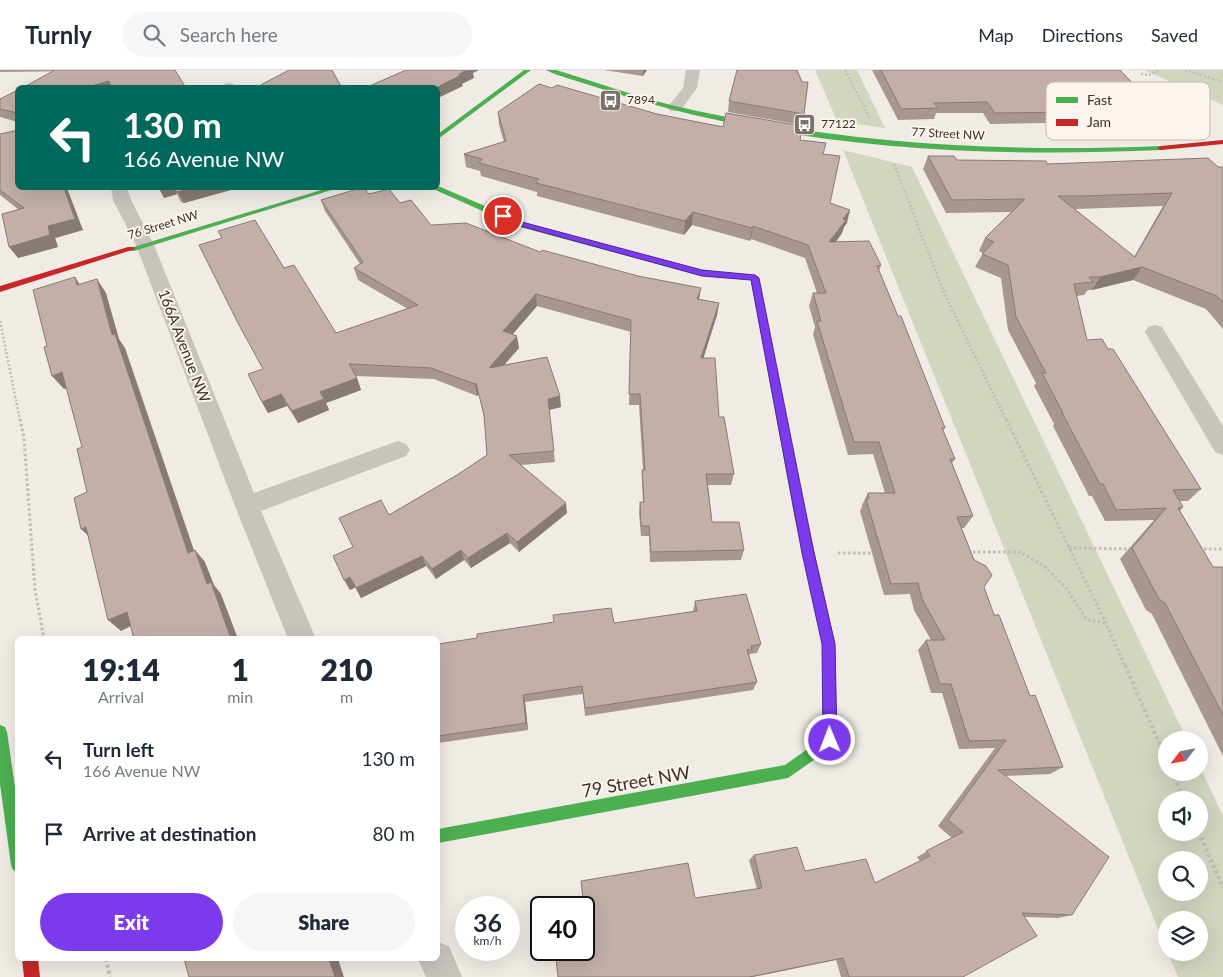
<!DOCTYPE html>
<html lang="en">
<head>
<meta charset="utf-8">
<style>
  :root { --surface:#fff; --page:#f6f6f7; --text:#1f2937; --muted:#747a83; --line:#e0e1e3; --accent:#7c3aed }
  body { margin:0; font-family:Lato,sans-serif; background:var(--page); color:var(--text); height:100vh; display:flex; flex-direction:column; font-size:19px; white-space:nowrap }
  * { box-sizing:border-box; margin:0 }
  p { font-size:16px; color:var(--muted) }
  .icon { flex:none; width:28px; height:28px; fill:none; stroke:currentColor; stroke-width:2; stroke-linecap:round; stroke-linejoin:round }
  .map { position:relative; flex:1; overflow:hidden }
  .panel { position:absolute; left:15px; top:566px; width:425px; height:325px; display:flex; flex-direction:column; background:var(--surface); border-radius:8px; box-shadow:0 5px 20px #0002 }
  .panel>* { flex:none }
  .top-card { position:absolute; left:15px; top:15px; width:425px; height:105px; border-radius:8px; box-shadow:0 5px 20px #0002; background:#00695c; color:#fff; overflow:hidden }
  .needle { width:32px; rotate:238deg }
  .controls { position:absolute; left:1158px; top:661px; display:grid; gap:10px }
  .controls a { display:grid; place-items:center; width:50px; height:50px; border-radius:50%; background:var(--surface); box-shadow:0 5px 20px #0002; font-size:25px }
  .speed { position:absolute; left:455px; top:826px; display:flex; gap:10px; font-size:25px; font-weight:700; text-align:center }
  .speed>* { display:grid; place-content:center; width:65px; height:65px; border-radius:50%; background:var(--surface); box-shadow:0 5px 20px #0002; line-height:1 }
  .speed small { font-size:12px; font-weight:400 }
  .speed .limit { border:2px solid #111; border-radius:8px; background:#fff; color:#111 }
  .pin { position:absolute; display:grid; place-items:center; width:42px; height:42px; color:#fff; margin:-21px; border:2px solid #fff; border-radius:50%; box-shadow:0 1px 5px #0007 }
  .me { position:absolute; width:55px; margin:-28px; rotate:359deg; stroke-linejoin:round; filter:drop-shadow(0 0 4px #0008) }
  .turn { display:flex; align-items:center; gap:18px; height:105px; padding:0 25px; font-size:22px }
  .turn .icon { width:65px; height:65px; stroke-width:2.5 }
  .turn b { display:block; font-size:35px; line-height:42px }
  .eta { display:flex; justify-content:space-evenly; align-items:center; height:85px; text-align:center }
  .eta b { font-size:30px; font-weight:800; line-height:35px }
  .cta { display:flex; gap:10px; margin-top:auto; padding:10px 25px }
  .cta a { flex:1; height:58px; border-radius:30px; background:var(--accent); color:#fff; font-size:20px; font-weight:800; line-height:58px; text-align:center }
  .cta a+a { background:var(--page); color:var(--text) }
  ul { padding:0; list-style:none }
  li { display:flex; align-items:center; gap:15px; height:75px; padding:0 25px }
  li div { flex:1 }
  li b { display:block; font-size:19px }
  li em { font-style:normal }
  header { display:flex; align-items:center; gap:30px; box-sizing:border-box; height:70px; padding:0 25px; background:var(--surface); border-bottom:1px solid var(--line) }
  header strong { font-size:24px }
  nav { display:flex; gap:28px; margin-inline-start:auto; font-size:18px }
  .search { width:350px; height:45px; background:var(--page); display:flex; align-items:center; gap:12px; box-sizing:border-box; padding:0 18px; border-radius:28px; color:var(--muted); font-size:19px }
  .map>svg:first-child { display:block }
  .green { fill:#d1d6bf; fill-rule:evenodd }
  .lines { fill:none; stroke-linecap:round; stroke-linejoin:round }
  .path-far3 { stroke:#c2bbb6; stroke-width:2; stroke-dasharray:2 2; stroke-linecap:butt }
  .path-far2 { stroke:#c2bbb6; stroke-width:2.5; stroke-dasharray:2 2; stroke-linecap:butt }
  .path-far1 { stroke:#c2bbb6; stroke-width:3; stroke-dasharray:2.5 2.5; stroke-linecap:butt }
  .path { stroke:#c2bbb6; stroke-width:4; stroke-dasharray:3 3; stroke-linecap:butt }
  .street { fill:#c9c3be; fill-rule:evenodd }
  .fast { fill:#4caf50; fill-rule:evenodd }
  .jam { fill:#c62828; fill-rule:evenodd }
  .wall { fill:#a89690; fill-rule:evenodd }
  .shaded-wall { fill:#887a75 }
  .building { fill:#c3afa7; stroke:#887a75; fill-rule:evenodd }
  .route { fill:#7c3aed; stroke:#51269a }
  .labels { text-anchor:middle; stroke-width:4; stroke-linejoin:round; paint-order:stroke }
  .far-poi-label { font-size:12px; fill:#3b302b; stroke:#fbf5ee; text-anchor:start }
  .far-street-label { font-size:12px; fill:#3b302b; stroke:#fbf5ee }
  .street-label { font-size:15px; fill:#3b302b; stroke:#fbf5ee }
  .near-street-label { font-size:18px; fill:#3b302b; stroke:#fbf5ee }
  .key { fill:#fbf5ee; stroke:#c1bab4; stroke-width:1 }
  .key-label { font-size:14px; fill:#3b302b }
</style>
</head>
<body>
<header>
<strong>Turnly</strong>
<div class="search"><svg class="icon" aria-label="search" viewBox="0 0 24 24"><circle cx="10" cy="10" r="6"/><path d="M15 15l6 6"/></svg>Search here</div>
<nav><a>Map</a><a>Directions</a><a>Saved</a></nav>
</header>
<div class="map">
<svg width="1223" height="907" viewBox="0 0 1223 907">
  <rect width="100%" height="100%" fill="#f0ebe5"/>
  <path class="green" d="M815,0H857L885,58L837,51Z
    M1144,0H1223V35Z
    M843,80L912,97L1187,670H1166V702H1199V695L1223,746V907H1178L1168,883L1199,882V850H1166V879ZM1166,730H1199V762H1166ZM1166,790H1199V822H1166Z"/>
  <g class="lines">
    <path class="path-far3" d="M845,0L870,48
      M1185,0L1223,12
      M1141,4L1149,5L1161,0
      M894,94L918,155"/>
    <path class="path-far2" d="M917,154L946,227L1006,350
      M0,251L20,350"/>
    <path class="path-far1" d="M20,349L24,368L35,520L44,569
      M1006,349L1106,553L1125,596
      M1069,478L1131,479
      M1199,479H1223
      M968,482H1020L1044,496L1066,518L1087,550L1106,553
      M838,483H876"/>
    <path class="path" d="M1125,595L1166,689
      M1172,702L1184,730
      M1199,762L1223,818
      M106,889L110,907"/>
    <path class="street" d="M686,0H700L697,18L680,41H670L667,38L683,18Z
      M229,13L234,14L236,18H222L224,14Z
      M111,118H127L131,130L154,175L254,423L398,371L406,374L410,380L406,386L261,441L316,569H288L235,436L136,175L113,130Z
      M1155,255L1162,257L1223,356V385L1215,382L1145,262L1148,257Z
      M438,872L449,876L462,907H426L418,889H438Z"/>
    <path class="fast" d="M524,0H531L438,69V64Z
      M546,0H556C595,12 635,26 675,36C835,73 997,83 1161,76L1165,78L1161,80C981,88 795,79 621,25C604,20 587,14 570,9C562,6 553,4 546,0Z
      M438,116L522,152L702,200L758,206L806,444L804,447H796L794,444L751,210L702,206L516,156L431,118Z
      M328,118H338L134,181H128L127,179Z
      M0,655L5,657L7,662L18,738V802L13,800L11,795L0,714Z
      M823,668L828,670L830,675L828,680L788,708L438,773V759L785,695Z"/>
    <path class="jam" d="M1223,70V74L1161,80L1157,78L1161,76Z
      M128,177H134L135,179L0,222V216Z
      M800,439L804,441L806,444L835,574L837,670L835,675L823,682L818,680L816,675L818,670L823,667V574L794,444L796,441Z
      M22,889H38L40,907H24Z"/>
  </g>
  <path class="wall" d="M0,0H175L0,2Z
    M604,0H647L643,6Z
    M872,0H1120L1136,17L1165,41L1159,51L990,54L983,43H936L934,49L898,50Z
    M552,18L657,44L723,57L800,70L823,84L830,133L847,153L844,157L842,163L836,172L881,195L879,201L945,358L943,360L955,389L952,393L973,446L964,458H961L994,545L1030,626L1063,697L1050,704L1006,706L1072,845L1058,848L1025,847L963,907H841L836,890L753,907H558L695,828L757,819L749,790L754,785L805,801L875,813L920,791L917,787L952,768L938,756L995,678L959,679L942,623H931L918,580L926,570H931L914,540L910,524L884,525L860,441L862,437V435L868,423H885L873,384L848,385L813,264L815,257L809,236L813,223H817L805,188L751,169L750,171L692,155L684,165L537,126V122L481,106L480,101L466,97L464,84L504,72L499,55L498,42Z
    M18,20V52L0,47V29Z
    M729,31L804,44L801,55L728,42Z
    M0,64L83,160L55,168L58,177L18,188L19,140L0,125Z
    M928,86L957,90L1047,94L1223,97V259L1206,239L1133,210L1092,220H1088L1084,225L1076,226L1087,270L1108,279L1201,419L1188,431H1180L1183,437L1180,441L1213,497H1223V686L1152,544L1146,540L1120,489L1154,450L1105,451L1092,426H1089L1053,356L1054,354L1034,316L1036,313L1008,260L1001,208L975,197L983,183L979,181L985,168L1011,142L946,143L923,99ZM1163,136L1134,187L1075,139Z
    M159,118H238L184,133L181,132L177,124L164,128Z
    M369,124L400,133L431,155L540,182L699,229L719,233L717,245L703,288L734,404L731,415H708L712,452L744,480L741,490L650,492L649,466H641L639,443L640,432H643L642,411V400H643L639,335H629L631,262L537,236L512,265L519,278L504,295L561,337L549,340L555,392L521,395L567,443L519,482L510,473L471,498L464,490L436,509L426,496L361,528L355,517L350,520L353,477L389,445L457,405L487,385L484,347L479,324L477,326L434,309L356,306L361,320L326,333L329,340L298,353L287,336L268,343L262,332L263,299L284,198L336,263L408,239L358,210L354,198L360,194L325,141L321,130Z
    M695,531L761,574L757,583L750,584L749,586L757,612L753,620L585,646L583,624L525,632L528,660L438,673V574L614,553L693,542Z"/>
  <path class="shaded-wall" d="M467,0H479L473,3L474,8L462,14L463,16L438,28V18H436Z
    M643,0H647L643,6Z
    M109,11L112,18H84Z
    M64,118H67L83,160L55,168L58,177L18,188L9,177L48,156Z
    M159,118H174L177,124L164,128Z
    M193,118H238L184,133L178,122Z
    M850,140L847,153L844,157L842,163L825,186L829,172L843,149Z
    M693,142L692,155L684,165L685,151Z
    M753,156L751,169L750,171L752,158Z
    M1142,197L1133,210L1092,220L1100,207Z
    M75,207L84,221L77,215Z
    M97,209L106,223L119,269L125,278L199,495L188,483L112,265Z
    M701,218L699,230L697,229Z
    M536,224L537,236L505,273L503,261Z
    M719,233L717,245L700,299L701,288Z
    M517,266L519,278L491,310L489,298Z
    M62,302L74,316L64,319L52,306Z
    M357,308L361,320L326,333L329,340L298,353L292,341L320,322Z
    M476,313L479,324L477,326L475,314Z
    M281,324L287,336L268,343L262,332Z
    M560,326L561,337L549,340L548,329Z
    M566,433L567,443L519,482L517,472Z
    M86,457L94,471L81,459Z
    M507,463L510,473L471,498L468,488Z
    M195,480L205,492L214,515L221,524L238,569H231L207,514Z
    M461,480L464,490L436,509L432,499Z
    M422,486L426,496L361,528L356,518Z
    M350,507L356,517L350,520L344,510Z
    M127,542L139,552L121,561L108,550Z
    M523,625L525,632L528,660L526,653Z
    M329,889H338L344,907H335Z"/>
  <path class="building" d="M55,0H175L186,18H112L109,11L84,18H22Z
    M289,0H332L342,18H255Z
    M406,0H467L459,4L461,5L436,18H365Z
    M737,0H797L802,12H808L804,44L729,31Z
    M881,0H1120L1136,17H1138L1165,41L995,43L987,32L934,33L938,38L901,39Z
    M539,14L552,18L557,15L657,44L723,57L726,43L802,56L800,70L826,73L823,84L840,86L830,133L850,140L843,149L846,150L829,172L869,171L881,195L877,196L898,246H901L945,358H942L955,389H950L973,446L957,447L974,490L986,496L992,505L984,517L994,545H999L1030,626L1035,625L1063,697L998,700L1109,787L1072,845L1022,843L1037,866L963,907H849L843,888L749,907H558L555,880H584V838L581,811L688,793L695,828L762,818L754,785L797,777L805,801L866,789L875,813L930,786L926,781L963,762L948,750L1006,670L969,671L951,614H940L926,570H945L922,529L918,513L891,514L866,429H869L868,423H895L879,372H854L817,251H821L813,223H826L808,175L753,156L752,158L693,142L685,151L536,113L539,109L479,93L482,89L464,84L506,71L498,42Z
    M18,20V43L0,39V29Z
    M18,60V118H64L75,149L48,156L50,165L9,177L2,144L24,138L0,120V64Z
    M928,86H954L957,90L1046,91L1047,94L1208,88L1218,97H1223V233L1217,226L1142,197L1100,207H1089L1093,212L1074,214L1087,270L1102,269L1108,279H1113L1201,419L1173,420L1183,437L1178,438L1213,497H1223V645L1165,533L1159,529L1132,478L1166,438L1116,440L1103,414H1100L1062,343H1063L1042,303H1046L1016,247L1008,195L982,184L994,172L985,168L1025,129L952,130ZM1172,123L1135,187L1058,126H1084Z
    M174,118H193L178,122L175,121Z
    M360,118H364L369,124L389,119L400,133L411,130L431,155L466,153L540,182L542,180L638,206L701,218L697,229L719,233L701,288H715L719,347H724L734,404H706L712,452H739L744,480L651,482L649,456H641L640,432H644L642,400H645L640,324H629L631,250L536,224L503,261L517,266L489,298L547,287L560,326L548,329L554,381L509,385L566,433L517,472L507,463L468,488L461,480L432,499L422,486L356,518L350,507L344,510L333,486L353,477L339,448L381,430L389,445L457,405L487,385L484,345L476,313L475,314L431,298L349,294L357,308L320,322L324,329L292,341L281,324L262,332L248,304L263,299L239,255L199,175L222,168L218,161L255,150L284,198L294,195L336,263L418,235L354,198L363,192L321,130Z
    M75,207L77,215L97,209L112,265L115,264L188,483L195,480L207,514L211,512L231,569H134L127,542L108,550L86,457L81,459L74,428L87,422L77,379L82,377L62,302L52,306L44,277L47,276L33,220Z
    M746,524L761,574L751,576L752,579L747,580L757,612L585,638L582,616L523,625L526,653L438,666V574L477,568V564L554,552L553,545L611,538L614,553L697,541L695,531Z
    M184,889H329L335,907H189Z"/>
  <path class="route" d="M500,145H505L522,152L702,200L755,205L759,208L814,483L835,574L837,670L835,675L830,677L825,675L823,670L822,574L802,483L751,210L702,206L517,155L500,148Z"/>
  <defs>
    <symbol id="bus-square" viewBox="-11 -11 22 22"><rect x="-9" y="-9" width="18" height="18" rx="4" fill="#7a716c" stroke="#fbf5ee"/><path d="M-5-6H5V4H4V6H2V4H-2V6H-4V4H-5ZM-3.5-4V0h7V-4ZM-3.5 1.2v1.5H-2V1.2ZM2 1.2v1.5H3.5V1.2Z" fill="#fff"/></symbol>
  </defs>
  <g fill-rule="evenodd">
    <use href="#bus-square" x="598" y="18" width="25" height="25"/>
    <use href="#bus-square" x="792" y="42" width="25" height="25"/>
  </g>
  <g class="labels">
    <g class="far-poi-label">
      <text x="627" y="34">7894</text>
      <text x="821" y="58">77122</text>
    </g>
    <g class="far-street-label">
      <text transform="translate(948 64) rotate(3)" y="4">77 Street NW</text>
      <text transform="translate(163 155) rotate(-17)" y="4">76 Street NW</text>
    </g>
    <g class="street-label">
      <text transform="translate(184 276) rotate(69)" y="5">166A Avenue NW</text>
    </g>
    <g class="near-street-label">
      <text transform="translate(636 712) rotate(-10)" y="6">79 Street NW</text>
    </g>
  </g>
  <rect x="1046" y="12" width="164" height="58" rx="8" class="key"/>
  <rect x="1056" y="27" width="22" height="6" fill="#4caf50"/>
  <rect x="1056" y="49" width="22" height="7" fill="#c62828"/>
  <g class="key-label">
    <text x="1087" y="35">Fast</text>
    <text x="1087" y="57">Jam</text>
  </g>
</svg>
<div class="controls">
<a><svg class="needle" viewBox="-14 -14 28 28"><path d="M0-13l5 13h-10z" fill="#e53935"/><path d="M0 13l5-13h-10z" fill="#747a83"/></svg></a>
<a><svg class="icon" aria-label="sound" viewBox="0 0 24 24"><path d="M4 9h4l5-4v14l-5-4H4zM17 9q2 3 0 6"/></svg></a>
<a><svg class="icon" aria-label="search" viewBox="0 0 24 24"><circle cx="10" cy="10" r="6"/><path d="M15 15l6 6"/></svg></a>
<a><svg class="icon" aria-label="layers" viewBox="0 0 24 24"><path d="M12 4l9 5-9 5-9-5zM3 14l9 5 9-5"/></svg></a>
</div>
<div class="speed"><div>36<small>km/h</small></div><div class="limit">40</div></div>
<div class="pin" style="left:503px;top:146px;background:#d93025"><svg class="icon" aria-label="arrive" viewBox="0 0 24 24"><path d="M6 21V4h12l-3 4 3 4H6"/></svg></div>
<svg class="me" style="left:830px;top:670px" viewBox="-20 -20 40 40"><circle r="17" fill="#7c3aed" stroke="#fff" stroke-width="3"/><path d="M0-11L8 9 0 5-8 9z" fill="#fff"/></svg>
<div class="top-card">
<div class="turn"><svg class="icon" aria-label="left" viewBox="0 0 24 24"><path d="M17 20v-9H6M10 6l-5 5 5 5"/></svg><div><b>130 m</b>166 Avenue NW</div></div>
</div>
<section class="panel">
<div class="eta">
<div><b>19:14</b><p>Arrival</p></div>
<div><b>1</b><p>min</p></div>
<div><b>210</b><p>m</p></div>
</div>
<ul>
<li><svg class="icon" aria-label="left" viewBox="0 0 24 24"><path d="M17 20v-9H6M10 6l-5 5 5 5"/></svg><div><b>Turn left</b><p>166 Avenue NW</p></div><em>130 m</em></li>
<li><svg class="icon" aria-label="arrive" viewBox="0 0 24 24"><path d="M6 21V4h12l-3 4 3 4H6"/></svg><div><b>Arrive at destination</b></div><em>80 m</em></li>
</ul>
<div class="cta"><a>Exit</a><a>Share</a></div>
</section>
</div>
</body>
</html>
